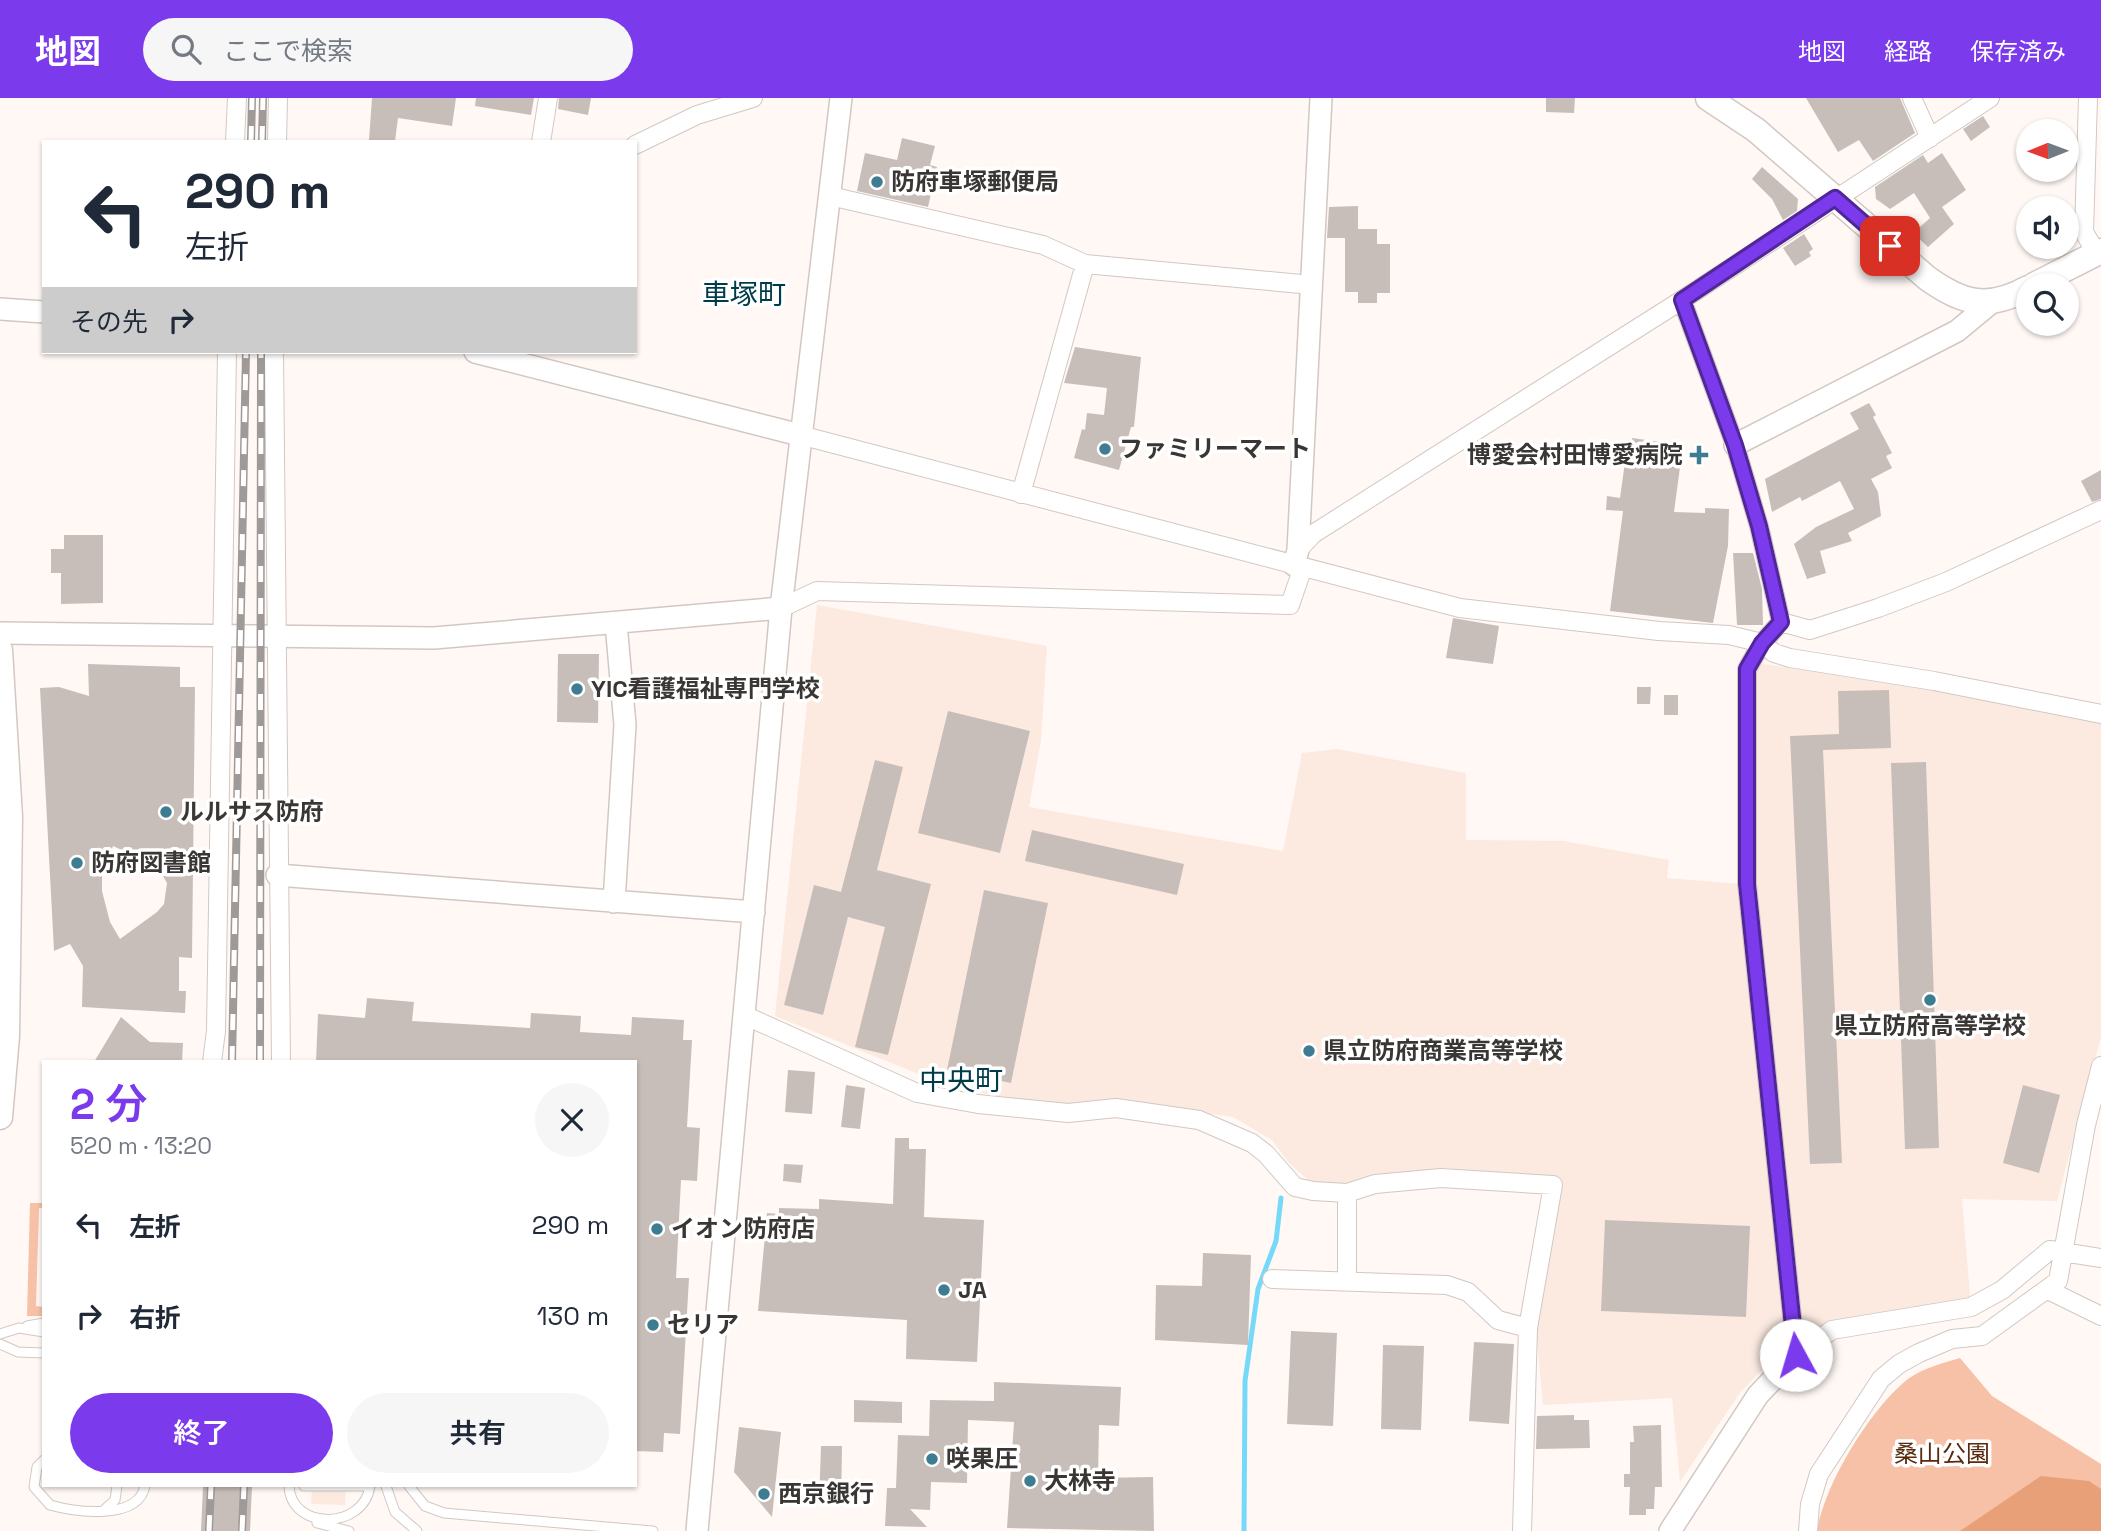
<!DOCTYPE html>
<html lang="ja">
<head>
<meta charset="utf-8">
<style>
  :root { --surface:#fff; --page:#f6f6f7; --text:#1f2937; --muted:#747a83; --accent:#7c3aed }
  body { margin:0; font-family:"Space Grotesk","Noto Sans JP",sans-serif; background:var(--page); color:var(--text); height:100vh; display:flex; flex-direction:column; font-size:26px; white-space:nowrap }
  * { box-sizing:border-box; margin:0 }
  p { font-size:23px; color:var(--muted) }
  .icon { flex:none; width:38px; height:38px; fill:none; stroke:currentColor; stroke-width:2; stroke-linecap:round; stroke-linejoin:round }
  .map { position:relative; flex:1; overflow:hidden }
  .sheet { position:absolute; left:42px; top:962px; width:595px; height:427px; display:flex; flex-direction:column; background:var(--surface); border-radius:0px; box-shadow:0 2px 5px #0004 }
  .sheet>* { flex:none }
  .top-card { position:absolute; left:42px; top:42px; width:595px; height:214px; border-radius:0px; box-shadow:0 2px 5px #0004; background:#fff; color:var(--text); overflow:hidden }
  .needle { width:46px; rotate:269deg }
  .controls { position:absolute; left:2016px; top:21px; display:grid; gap:14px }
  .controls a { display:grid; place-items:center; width:63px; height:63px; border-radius:50%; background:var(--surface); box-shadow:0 2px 5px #0004; font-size:35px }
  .pin { position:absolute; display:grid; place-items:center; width:60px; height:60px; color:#fff; margin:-30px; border-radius:14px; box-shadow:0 4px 10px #0006 }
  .me { position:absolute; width:77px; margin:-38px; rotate:354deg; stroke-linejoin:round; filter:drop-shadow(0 0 5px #0008) }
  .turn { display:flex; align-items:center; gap:24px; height:147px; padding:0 28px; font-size:32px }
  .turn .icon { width:91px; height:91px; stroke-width:2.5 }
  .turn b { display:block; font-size:49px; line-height:60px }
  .then { display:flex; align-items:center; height:66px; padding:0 28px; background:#0003; gap:14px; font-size:26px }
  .round { display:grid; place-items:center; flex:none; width:74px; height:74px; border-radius:37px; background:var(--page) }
  .headline { display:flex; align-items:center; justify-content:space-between; height:119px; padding:0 28px }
  h1 { font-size:42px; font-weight:600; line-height:52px; color:var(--accent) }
  .cta { display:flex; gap:14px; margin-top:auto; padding:14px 28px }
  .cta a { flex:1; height:80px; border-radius:42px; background:var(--accent); color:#fff; font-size:28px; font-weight:600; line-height:80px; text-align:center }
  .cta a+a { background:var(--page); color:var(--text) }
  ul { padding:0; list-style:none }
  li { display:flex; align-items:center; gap:21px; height:91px; padding:0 28px }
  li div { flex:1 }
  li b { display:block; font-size:26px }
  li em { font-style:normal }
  header { display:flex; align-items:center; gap:42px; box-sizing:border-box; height:98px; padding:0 35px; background:var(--accent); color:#fff }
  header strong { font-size:33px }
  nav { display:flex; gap:38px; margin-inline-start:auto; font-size:24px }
  .search { width:490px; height:63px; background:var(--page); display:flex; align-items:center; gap:18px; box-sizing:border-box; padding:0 24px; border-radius:38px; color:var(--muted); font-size:26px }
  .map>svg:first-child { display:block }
  .built { fill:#fceae1 }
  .green { fill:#f6c1a6 }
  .forest { fill:#e8a078 }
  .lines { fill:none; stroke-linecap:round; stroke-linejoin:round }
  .stream { stroke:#77d9f9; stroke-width:5 }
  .building { fill:#c8beb9; fill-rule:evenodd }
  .service-casing { stroke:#d2c8c2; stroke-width:11 }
  .minor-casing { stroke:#d2c8c2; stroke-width:20 }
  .tertiary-casing { stroke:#d2c8c2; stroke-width:24 }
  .secondary-casing { stroke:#d2c8c2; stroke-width:27 }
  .service { stroke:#fff; stroke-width:9 }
  .minor { stroke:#fff; stroke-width:18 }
  .tertiary { stroke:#fff; stroke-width:21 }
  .secondary { stroke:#fff; stroke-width:24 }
  .rail-casing { stroke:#9f9997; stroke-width:8 }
  .rail { stroke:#fff; stroke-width:5; stroke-dasharray:16; stroke-linecap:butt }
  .route-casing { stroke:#51269a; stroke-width:18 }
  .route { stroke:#7c3aed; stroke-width:12 }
  .poi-dot { fill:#3e7d91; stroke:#fff; stroke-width:2.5 }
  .labels { text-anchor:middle; stroke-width:7; stroke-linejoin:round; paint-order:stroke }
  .poi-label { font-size:24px; font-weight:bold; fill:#3a3634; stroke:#fff; text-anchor:start }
  .park-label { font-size:24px; fill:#592a0d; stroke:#fff }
  .quarter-label { font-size:28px; fill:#003b4a; stroke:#fff }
</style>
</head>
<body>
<header>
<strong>地図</strong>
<div class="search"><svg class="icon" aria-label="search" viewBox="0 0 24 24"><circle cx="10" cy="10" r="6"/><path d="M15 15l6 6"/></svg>ここで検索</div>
<nav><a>地図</a><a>経路</a><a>保存済み</a></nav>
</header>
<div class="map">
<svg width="2101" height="1433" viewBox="0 0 2101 1433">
  <rect width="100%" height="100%" fill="#fff8f5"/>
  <path class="built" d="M817,507L1047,548L1041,643L1029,709L1283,753L1302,655L1337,651L1466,675V742L1564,743L1669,762L1667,780L1742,786L1783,1228L1774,1259L1739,1296L1680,1384L1672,1300L1543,1307L1535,1222L1562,1082L1447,1070L1368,1079L1345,1087L1309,1083L1289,1065L1272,1042L1233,1019L1129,1005L1051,1010L946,987L775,918Z
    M1757,565L2101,619V939L2057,1103L1962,1101L1971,1209L1867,1224L1796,1257L1747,786Z
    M312,1388H346L345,1407L311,1406Z"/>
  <path class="green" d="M30,1105H44V1110H39L36,1208L44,1209V1218H27Z
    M1960,1260L1992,1298L2101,1366V1433H1817C1824,1388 1867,1317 1902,1286C1918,1271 1940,1266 1960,1260Z"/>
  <path class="forest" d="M2041,1378L2089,1383L2101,1391V1433H1960Z"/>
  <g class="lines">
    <path class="stream" d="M1244,1433L1245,1283L1258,1191L1276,1143L1281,1100"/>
  </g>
  <path class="building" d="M372,0H456L452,28L398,20L395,43L369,42Z
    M476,0H534L531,17L475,8Z
    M559,0H591L588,17L558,11Z
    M1546,0H1575L1574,15L1546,14Z
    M1806,0H1900L1915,35L1873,63L1859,42L1838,54Z
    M1983,18L1990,29L1971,43L1963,31Z
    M902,40L935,48L930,67L937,69L928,109L857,93L865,55L897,62Z
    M1942,55L1966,92L1942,109L1954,126L1928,149L1913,135L1930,120L1914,95L1890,111L1876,101L1875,89L1923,57L1928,65Z
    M1762,69L1798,101L1797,113L1783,122L1772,101L1752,81Z
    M1358,108V131H1377V146H1390V195H1377V205H1358V194H1345V140H1327L1329,109Z
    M1804,136L1813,151L1809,154L1811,158L1795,168L1783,150Z
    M1075,249L1141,259L1134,329H1131L1119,372L1074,360L1082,331L1085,332L1087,315L1104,317L1107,290L1064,285Z
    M1869,305L1876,317L1873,319L1892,355L1886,358L1892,370L1871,381L1878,394L1881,418L1848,435L1852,443L1820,453L1826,475L1807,481L1794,446L1816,429L1854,411L1840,383L1802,403L1800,399L1772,414L1765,381L1859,331L1850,315Z
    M1632,340L1683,347L1674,414L1705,415V410L1729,411L1728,448L1713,525L1610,513L1623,413L1606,412L1607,398L1620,400L1625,364L1629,365Z
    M2101,372V401L2092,404L2081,383Z
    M64,437H103V505L61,506V475H51V451H64Z
    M1733,455H1753L1762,491L1763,527H1737Z
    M1453,520L1499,528L1493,566L1446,560Z
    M558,556H599L598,625L557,624Z
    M88,566L180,569V589H195L192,860L179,859V893H186L185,915L82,909L83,868L70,846L54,853L40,590L59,589L89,598ZM113,748L157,768L167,785L164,806L157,814L120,841L110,824L102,793V777Z
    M1637,589H1651L1650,606H1637Z
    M1889,592L1891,650L1823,652L1842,1065L1810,1066L1790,638L1839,636L1838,593Z
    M1664,597H1678V617H1664Z
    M948,613L1030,633L1000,755L918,735Z
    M875,662L903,669L877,772L931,786L888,957L855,949L885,829L848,819L823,917L784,907L814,787L841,794Z
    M1926,664L1939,1050L1905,1051L1891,665Z
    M1032,732L1184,766L1177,797L1025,763Z
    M984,792L1048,805L1011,985L947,972Z
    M367,900L414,904L412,923L530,930L531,915L581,918L580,934L631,937L632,919L684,922L683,942H692L687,1029L700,1030L697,1083L681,1082L676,1180H689L680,1336L664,1335L663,1354L635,1353V964H316L318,916L365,920Z
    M121,919L150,944L183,945L182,964H94Z
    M788,972L815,974L812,1016L785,1014Z
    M846,987L865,990L860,1031L841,1029Z
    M2023,987L2060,997L2039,1075L2003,1065Z
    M895,1040H909V1051H926L924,1119L984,1122L977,1264L906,1261L907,1222L758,1213L767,1115L779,1116V1110L819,1111V1101L893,1106Z
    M784,1066L803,1067L801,1085L783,1083Z
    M1605,1122L1750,1128L1746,1219L1601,1213Z
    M1203,1155L1251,1157L1248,1247L1155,1242L1156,1187L1202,1188Z
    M1291,1233L1337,1235L1333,1328L1287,1326Z
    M1474,1244L1514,1246L1509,1326L1469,1323Z
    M1383,1247L1424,1248L1421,1332L1381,1331Z
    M994,1284L1121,1289L1119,1328L1099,1327L1098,1380L1153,1379L1154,1433L1007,1430L1014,1324L968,1322L967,1385L931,1384L930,1412L910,1411L927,1429L885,1428L887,1390H896L898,1337L929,1338L930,1302L994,1303Z
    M854,1302L902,1304V1325L854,1324Z
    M1574,1317V1322H1589L1590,1350L1536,1351L1537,1318Z
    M1661,1327L1662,1389H1655L1654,1411H1646V1417H1629L1630,1389H1624V1376H1630V1344H1634L1633,1328Z
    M739,1329L781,1334L772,1419L734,1374Z
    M821,1348H842L841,1407L819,1406Z
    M203,1388H252L250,1433H201Z"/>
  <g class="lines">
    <defs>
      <path id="service" d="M27,1228L44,1225
        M0,1236L19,1230L44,1234
        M0,1246L18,1254L44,1255
        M44,1362L37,1369L34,1389L50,1407C75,1414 138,1423 145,1388
        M289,1388C291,1433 364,1432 370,1388
        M304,1388H364
        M386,1388L395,1414L417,1433
        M409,1388L425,1408L444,1415L653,1433
        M105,1411L115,1402L117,1388
        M317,1425L349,1433"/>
      <path id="minor" d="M1912,0L1930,40
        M2088,0L2084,134L2096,155
        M235,44L237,0
        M277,44L278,0
        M541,44L548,0
        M635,47L697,17L753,0
        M830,98L1043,147L1085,166L1312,187
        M1682,202L1735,347L1759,428L1781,524L1762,545L1747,571V786L1796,1257L1832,1232L1971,1209L2002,1192L2050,1152L2101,1160
        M274,254L281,964
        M800,337L1460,510L1659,533L1729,537L1762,545L1774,555L1790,560L1934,583L2101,616
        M1021,396L1085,166
        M1298,452L1313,436L1682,202L1990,0
        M781,510L817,493L1290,507L1303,469
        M1781,524L1810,532L1878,510L1946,484L2101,412
        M744,917L917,995L978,1006L1068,1015L1116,1010L1199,1022L1252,1045L1266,1056L1295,1089L1313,1093L1347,1095L1375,1086L1441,1080L1553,1087L1528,1230L1522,1433
        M212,964L216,933L227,254
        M1272,1181L1447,1187L1468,1194L1498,1222L1528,1230
        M1347,1184V1095
        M2048,1192L2101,1218
        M1808,1433L1810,1406L1819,1376L1881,1281L1899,1266L1919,1255L1952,1241L1982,1238L2058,1183L2086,1027L2101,968"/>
      <path id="tertiary" d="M0,211L44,214
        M475,254L800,337
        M1735,347L1957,233L1992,204
        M1294,467L1298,452L1321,0
        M0,535L434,540L781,510
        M277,777L754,814
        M614,804L625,627L616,525
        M697,1433L781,510L841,0
        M1670,1433L1758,1297L1796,1257"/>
      <path id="secondary" d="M1708,0L1756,32L1927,180C1963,206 1988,212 2028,190
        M2034,187L2101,153
        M0,552L10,719L7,938L0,1019"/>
    </defs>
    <use href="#service" class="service-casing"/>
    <use href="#minor" class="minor-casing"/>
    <use href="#tertiary" class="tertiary-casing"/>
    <use href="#secondary" class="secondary-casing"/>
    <use href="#service" class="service"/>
    <use href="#minor" class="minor"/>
    <use href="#tertiary" class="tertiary"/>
    <use href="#secondary" class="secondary"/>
    <defs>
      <path id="rail" d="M251,44L252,0
        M262,44L263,0
        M232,964L246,254
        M260,964L261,254
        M209,1433L211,1388
        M242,1433L244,1388"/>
    </defs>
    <use href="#rail" class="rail-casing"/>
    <use href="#rail" class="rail"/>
  </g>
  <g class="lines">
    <defs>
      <path id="route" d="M1796,1257L1747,786V571L1762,545L1781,524L1759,428L1735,347L1682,202L1835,100L1890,148"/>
    </defs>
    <use href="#route" class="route-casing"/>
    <use href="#route" class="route"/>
  </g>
  <g class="poi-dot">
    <circle cx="877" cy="84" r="7"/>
    <circle cx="1105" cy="351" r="7"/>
    <path d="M1695.5 346.5h7v7h7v7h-7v7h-7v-7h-7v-7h7z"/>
    <circle cx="577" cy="591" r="7"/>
    <circle cx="166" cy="714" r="7"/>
    <circle cx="77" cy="765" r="7"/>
    <circle cx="1930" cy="902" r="7"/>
    <circle cx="1309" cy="953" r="7"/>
    <circle cx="657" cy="1131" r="7"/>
    <circle cx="944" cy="1192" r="7"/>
    <circle cx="653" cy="1227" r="7"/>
    <circle cx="932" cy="1361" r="7"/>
    <circle cx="1030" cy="1383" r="7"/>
    <circle cx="764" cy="1396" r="7"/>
  </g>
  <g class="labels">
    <g class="poi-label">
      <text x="891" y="92">防府車塚郵便局</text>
      <text x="1119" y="359">ファミリーマート</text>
      <text x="1683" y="365" text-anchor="end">博愛会村田博愛病院</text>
      <text x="591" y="599">YIC看護福祉専門学校</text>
      <text x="180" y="722">ルルサス防府</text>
      <text x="91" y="773">防府図書館</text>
      <text x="1930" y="936" text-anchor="middle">県立防府高等学校</text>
      <text x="1323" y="961">県立防府商業高等学校</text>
      <text x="671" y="1139">イオン防府店</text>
      <text x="958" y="1200">JA</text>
      <text x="667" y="1235">セリア</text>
      <text x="946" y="1369">咲果圧</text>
      <text x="1044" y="1391">大林寺</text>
      <text x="778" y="1404">西京銀行</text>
    </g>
    <g class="park-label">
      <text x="1942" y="1364">桑山公園</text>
    </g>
    <g class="quarter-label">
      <text x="744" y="206">車塚町</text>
      <text x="961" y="992">中央町</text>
    </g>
  </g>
</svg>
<div class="controls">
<a><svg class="needle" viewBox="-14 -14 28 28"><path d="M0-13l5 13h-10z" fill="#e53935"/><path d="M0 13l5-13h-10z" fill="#747a83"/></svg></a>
<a><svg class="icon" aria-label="sound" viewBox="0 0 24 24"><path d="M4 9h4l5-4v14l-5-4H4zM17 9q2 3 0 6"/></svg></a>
<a><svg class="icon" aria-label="search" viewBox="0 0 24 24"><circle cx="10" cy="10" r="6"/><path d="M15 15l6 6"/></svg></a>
</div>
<div class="pin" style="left:1890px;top:148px;background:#d93025"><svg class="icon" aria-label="arrive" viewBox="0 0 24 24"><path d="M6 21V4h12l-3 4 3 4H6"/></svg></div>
<svg class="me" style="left:1796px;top:1257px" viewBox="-20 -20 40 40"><circle r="19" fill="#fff"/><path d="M0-13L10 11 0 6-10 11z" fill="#7c3aed"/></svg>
<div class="top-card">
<div class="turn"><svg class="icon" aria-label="left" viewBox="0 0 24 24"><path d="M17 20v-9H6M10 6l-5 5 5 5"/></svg><div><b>290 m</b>左折</div></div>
<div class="then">その先<svg class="icon" aria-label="right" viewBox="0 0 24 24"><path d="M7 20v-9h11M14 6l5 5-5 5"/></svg></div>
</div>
<section class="sheet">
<div class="headline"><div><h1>2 分</h1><p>520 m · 13:20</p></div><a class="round"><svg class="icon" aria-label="close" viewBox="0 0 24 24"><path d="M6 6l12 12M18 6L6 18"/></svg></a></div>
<ul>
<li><svg class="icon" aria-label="left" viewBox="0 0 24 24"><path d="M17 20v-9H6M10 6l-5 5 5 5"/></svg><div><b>左折</b></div><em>290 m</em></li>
<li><svg class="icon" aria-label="right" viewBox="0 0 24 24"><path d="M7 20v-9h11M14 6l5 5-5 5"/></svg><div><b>右折</b></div><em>130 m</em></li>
</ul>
<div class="cta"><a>終了</a><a>共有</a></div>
</section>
</div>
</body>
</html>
